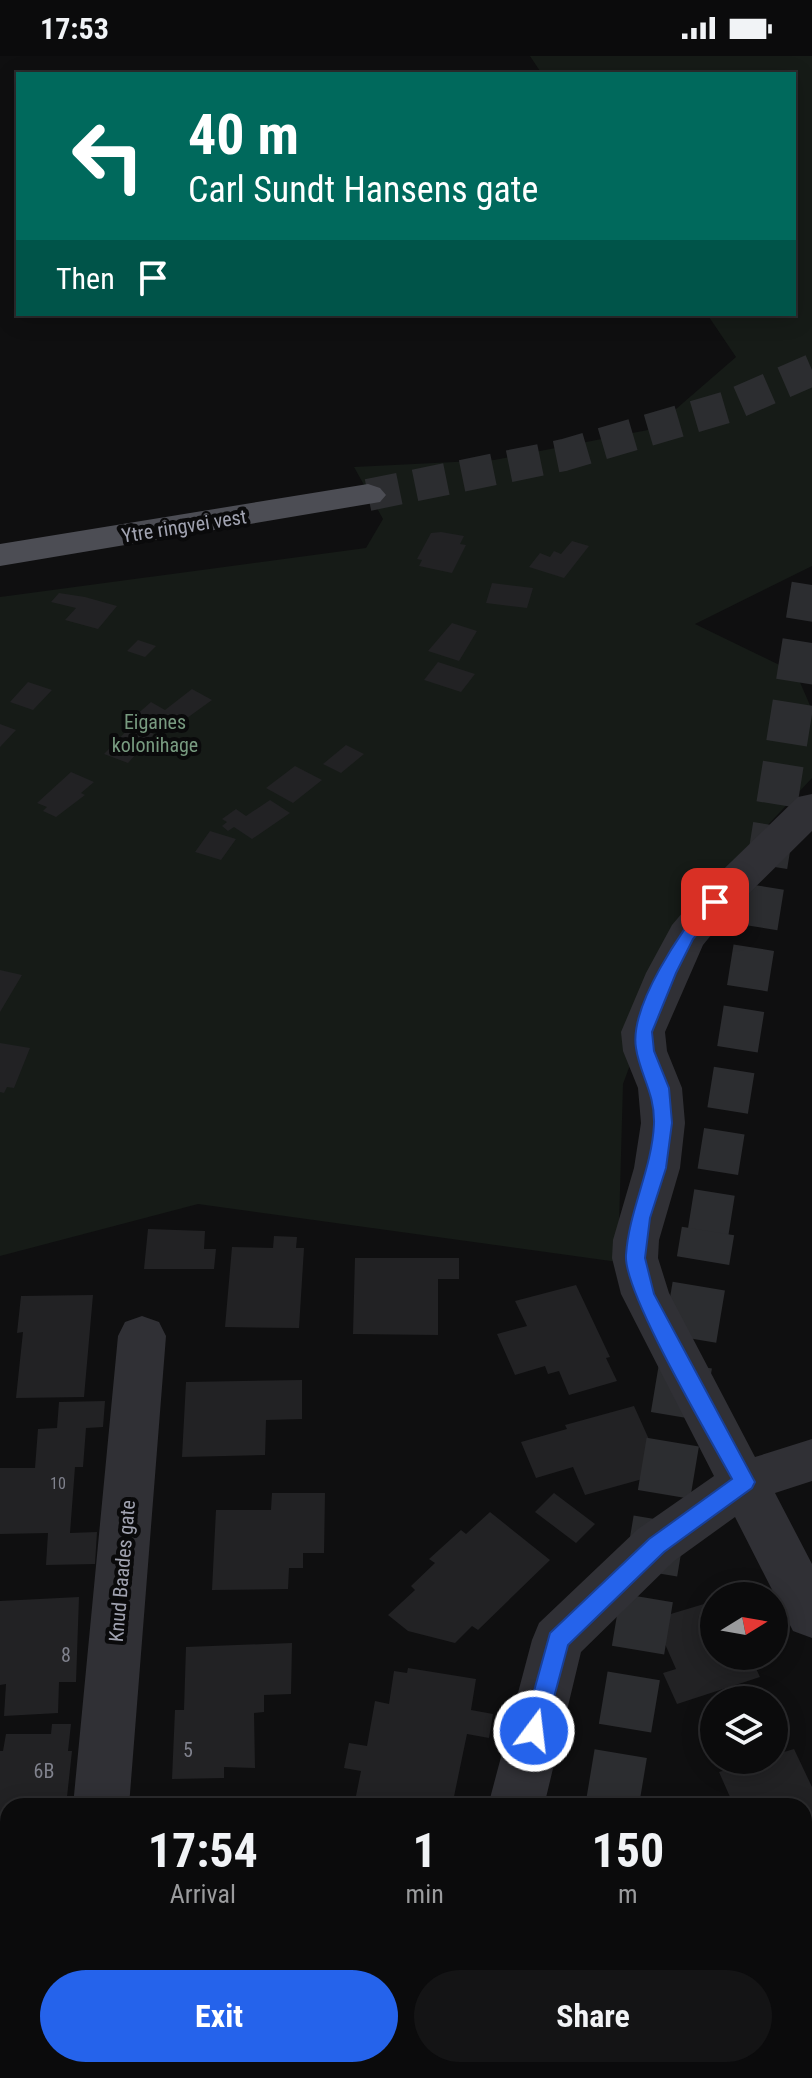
<!DOCTYPE html>
<html lang="en">
<head>
<meta charset="utf-8">
<style>
  :root { --surface:#0b0b0c; --page:#141415; --text:#f1f3f6; --muted:#9a9b9d; --line:#2b2b2d; --accent:#2563eb }
  body { margin:0; font-family:"Roboto Condensed",sans-serif; background:var(--page); color:var(--text); height:100vh; display:flex; flex-direction:column; font-size:30px; white-space:nowrap }
  * { box-sizing:border-box; margin:0 }
  p { font-size:26px; color:var(--muted) }
  .icon { flex:none; width:44px; height:44px; fill:none; stroke:currentColor; stroke-width:2; stroke-linecap:round; stroke-linejoin:round }
  .map { position:relative; flex:1; overflow:hidden }
  .details { position:absolute; left:0px; top:1742px; width:812px; height:280px; display:flex; flex-direction:column; background:var(--surface); border-radius:24px 24px 0 0; box-shadow:0 4px 20px #0003,0 0 0 2px var(--line) }
  .details>* { flex:none }
  .top-card { position:absolute; left:16px; top:16px; width:780px; height:244px; border-radius:0px; box-shadow:0 4px 20px #0003,0 0 0 2px var(--line); background:#00695c; color:#fff; overflow:hidden }
  .needle { width:52px; rotate:79deg }
  .tools { position:absolute; left:700px; top:1526px; display:grid; gap:16px }
  .tools a { display:grid; place-items:center; width:88px; height:88px; border-radius:50%; background:var(--surface); box-shadow:0 4px 20px #0003,0 0 0 2px var(--line); font-size:40px }
  .pin { position:absolute; display:grid; place-items:center; width:68px; height:68px; color:#fff; margin:-34px; border-radius:16px; box-shadow:0 4px 12px #0006 }
  .me { position:absolute; width:88px; margin:-44px; rotate:15deg; stroke-linejoin:round; filter:drop-shadow(0 0 6px #0008) }
  .turn { display:flex; align-items:center; gap:28px; height:168px; padding:0 40px; font-size:36px }
  .turn .icon { width:104px; height:104px; stroke-width:2.5 }
  .turn b { display:block; font-size:56px; line-height:68px }
  .then { display:flex; align-items:center; height:76px; padding:0 40px; background:#0003; gap:16px; font-size:30px }
  .eta { display:flex; justify-content:space-evenly; align-items:center; height:136px; text-align:center }
  .eta b { font-size:48px; font-weight:700; line-height:56px }
  .cta { display:flex; gap:16px; margin-top:auto; padding:16px 40px }
  .cta a { flex:1; height:92px; border-radius:48px; background:var(--accent); color:#fff; font-size:32px; font-weight:700; line-height:92px; text-align:center }
  .cta a+a { background:var(--page); color:var(--text) }
  .status { display:flex; justify-content:space-between; align-items:center; height:56px; padding:0 40px; background:var(--surface); direction:ltr }
  .status svg { height:22px; fill:currentColor }
  .map>svg:first-child { display:block }
  .green { fill:#161b17 }
  .building { fill:#222224 }
  .lines { fill:none; stroke-linecap:round; stroke-linejoin:round }
  .primary-tunnel { stroke:#2c2d30; stroke-width:32; stroke-dasharray:32 16; stroke-linecap:butt }
  .motorway-tunnel-far1 { stroke:#2c2d30; stroke-width:41; stroke-dasharray:41 21; stroke-linecap:butt }
  .motorway-tunnel { stroke:#2c2d30; stroke-width:53; stroke-dasharray:53 26; stroke-linecap:butt }
  .minor { fill:#303035; fill-rule:evenodd }
  .primary { fill:#4c4d54; fill-rule:evenodd }
  .route { fill:#2563eb; stroke:#184099; stroke-width:2 }
  .labels { text-anchor:middle; stroke-width:8; stroke-linejoin:round; paint-order:stroke }
  .number-label { font-size:16px; fill:#80828d }
  .street-label { font-size:20px; fill:#a1a3b1; stroke:#0a0a0b }
  .park-label { font-size:20px; fill:#789b80; stroke:#0a0a0b }
  .near-number-label { font-size:20px; fill:#80828d }
</style>
</head>
<body>
<div class="status"><b>17:53</b><svg viewBox="0 0 49 12"><path d="M0 12V9h3v3zM5 12V6h3v6zM10 12V3h3v9zM15 12V0h3v12zM26 1h20v11H26zM47 4h2v5h-2z"/></svg></div>
<div class="map">
<svg width="812" height="2022" viewBox="0 0 812 2022">
  <rect width="100%" height="100%" fill="#0f0f10"/>
  <path class="green" d="M530,0H812V510L695,568L796,617L812,654V722L687,855L623,1028L618,1206L198,1148L0,1200V541L366,492L383,463L354,411L494,404L653,373L736,301L707,258H794V18H542Z"/>
  <path class="building" d="M441,476L464,480L460,488L466,489L452,517L419,510L422,504L417,503L431,477Z
    M572,485L589,490L564,522L529,511L540,497L550,501L554,495L561,498Z
    M492,527L533,532L527,552L486,547Z
    M59,537L85,541L117,550L98,573L65,564L76,552L51,546Z
    M452,567L477,575L459,605L428,595Z
    M138,584L156,590L145,601L127,595Z
    M438,606L475,618L461,636L424,624Z
    M28,626L52,634L33,654L10,646Z
    M192,633L212,644L169,675L153,666L149,670L134,661L151,646L165,654Z
    M136,665L148,670L144,674L154,678L128,707L104,698Z
    M0,668L16,674L0,691Z
    M346,689L364,698L341,717L323,708Z
    M295,710L322,724L293,747L266,732Z
    M71,716L94,726L81,737L85,739L56,761L43,755L47,751L37,747Z
    M270,744L290,757L252,783L234,771L228,775L222,770L227,766L222,763L236,753L246,760Z
    M210,775L236,783L221,804L195,796Z
    M0,914L22,919L0,956Z
    M0,987L30,992L14,1032L7,1031L4,1037L0,1036Z
    M148,1173L205,1175L204,1193H216L214,1213H144Z
    M274,1180L297,1181L296,1192H304L299,1272L225,1271L232,1191L273,1192Z
    M355,1202H459V1223H438V1279L353,1278Z
    M576,1229L610,1301L606,1302L617,1325L569,1339L559,1315L548,1318L545,1310L515,1319L497,1278L527,1270L515,1245Z
    M93,1239L84,1341L16,1342L23,1276L17,1277L21,1240Z
    M302,1324V1363L266,1364L265,1399L182,1401L186,1326Z
    M105,1345L103,1371L86,1372L83,1411H75L70,1477L97,1476L95,1508L46,1509L48,1477L0,1478V1412H35L38,1373L57,1372L59,1346Z
    M634,1350L664,1417L585,1439L573,1411L536,1422L521,1386L567,1373L565,1369Z
    M272,1437H325L324,1497H303V1512H289L288,1533L212,1534L216,1454H271Z
    M554,1437L595,1468L576,1487L535,1456Z
    M490,1456L550,1504L478,1574L472,1570L455,1587L408,1575L388,1559L415,1534L411,1530L435,1507L429,1503L461,1474L466,1478Z
    M79,1541L76,1626H59L58,1657L4,1660L6,1628L0,1629V1545Z
    M714,1545V1600H750L760,1621L677,1648L663,1617L676,1613L654,1563Z
    M292,1587L291,1638L264,1639V1656L254,1657L255,1712L224,1711V1722L172,1723L175,1654H184L186,1591Z
    M408,1612L476,1623L471,1654L493,1658L489,1682L467,1678L452,1750H417L356,1740L361,1715L344,1712L349,1687L367,1690L375,1645L389,1648L394,1615L407,1617Z
    M52,1668H71L68,1695H72L66,1750H8V1785H0V1695H3L6,1678H51Z
    M794,1693L812,1731V1787L804,1789V1750H734L719,1716L759,1704H774V1699Z
    M636,1734L643,1750H586V1749Z
    M0,1854L8,1856V1971L0,1992Z
    M812,1897V1988L804,1992V1900Z
    M319,2014H411L410,2022H317Z
    M576,2014H679L682,2022H578Z"/>
  <g class="lines">
    <path class="primary-tunnel" d="M368,439L564,399L727,351L812,314"/>
    <path class="motorway-tunnel-far1" d="M708,1177L812,529"/>
    <path class="motorway-tunnel" d="M612,1750L708,1175
      M804,1915L812,1841
      M567,2022L568,2014
      M792,2022L793,2014"/>
    <path class="minor" d="M812,738V775L730,856L703,889L665,976L667,995L682,1032L685,1067L680,1112L659,1184L658,1202L669,1237L755,1401L812,1383V1425L775,1437L812,1508V1582L793,1575L735,1461L674,1505L581,1596L544,1750H488L532,1584L539,1567L638,1473L714,1420L621,1238L612,1202L613,1184L634,1112L641,1067L638,1032L623,995L621,976L646,917L672,869L700,836L798,741Z
      M142,1260L159,1266L166,1280L129,1750H73L118,1280L125,1266Z
      M8,1997V2014H61L57,2022H0Z
      M448,2014H508L507,2022H447Z"/>
    <path class="primary" d="M368,428L380,432L386,439L380,446L0,510V488Z"/>
  </g>
  <path class="route" d="M715,840L723,846L693,883L676,917L652,976L654,995L669,1032L672,1067L666,1112L650,1162L645,1202L654,1238L755,1426L752,1432L664,1496L568,1589L545,1675L542,1683L534,1686L526,1683L523,1675L550,1577L649,1483L732,1423C710,1382 623,1236 626,1199C629,1154 652,1113 654,1068C655,1037 640,1019 636,992C629,950 682,873 709,842Z"/>
  <g class="labels">
    <g class="number-label">
      <text x="58" y="1433">10</text>
    </g>
    <g class="street-label">
      <text transform="translate(184 470) rotate(-9)" y="7">Ytre ringvei vest</text>
      <text transform="translate(122 1515) rotate(-85)" y="7">Knud Baades gate</text>
    </g>
    <g class="park-label">
      <text x="155" y="673">Eiganes<tspan x="155" dy="23">kolonihage</tspan></text>
    </g>
    <g class="near-number-label">
      <text x="66" y="1606">8</text>
      <text x="188" y="1701">5</text>
      <text x="44" y="1722">6B</text>
    </g>
  </g>
</svg>
<div class="tools">
<a><svg class="needle" viewBox="-14 -14 28 28"><path d="M0-13l5 13h-10z" fill="#e53935"/><path d="M0 13l5-13h-10z" fill="#9a9b9d"/></svg></a>
<a><svg class="icon" aria-label="layers" viewBox="0 0 24 24"><path d="M12 4l9 5-9 5-9-5zM3 14l9 5 9-5"/></svg></a>
</div>
<div class="pin" style="left:715px;top:846px;background:#d93025"><svg class="icon" aria-label="arrive" viewBox="0 0 24 24"><path d="M6 21V4h12l-3 4 3 4H6"/></svg></div>
<svg class="me" style="left:534px;top:1675px" viewBox="-20 -20 40 40"><circle r="17" fill="#2563eb" stroke="#fff" stroke-width="3"/><path d="M0-11L8 9 0 5-8 9z" fill="#fff"/></svg>
<div class="top-card">
<div class="turn"><svg class="icon" aria-label="left" viewBox="0 0 24 24"><path d="M17 20v-9H6M10 6l-5 5 5 5"/></svg><div><b>40 m</b>Carl Sundt Hansens gate</div></div>
<div class="then">Then<svg class="icon" aria-label="arrive" viewBox="0 0 24 24"><path d="M6 21V4h12l-3 4 3 4H6"/></svg></div>
</div>
<section class="details">
<div class="eta">
<div><b>17:54</b><p>Arrival</p></div>
<div><b>1</b><p>min</p></div>
<div><b>150</b><p>m</p></div>
</div>
<div class="cta"><a>Exit</a><a>Share</a></div>
</section>
</div>
</body>
</html>
